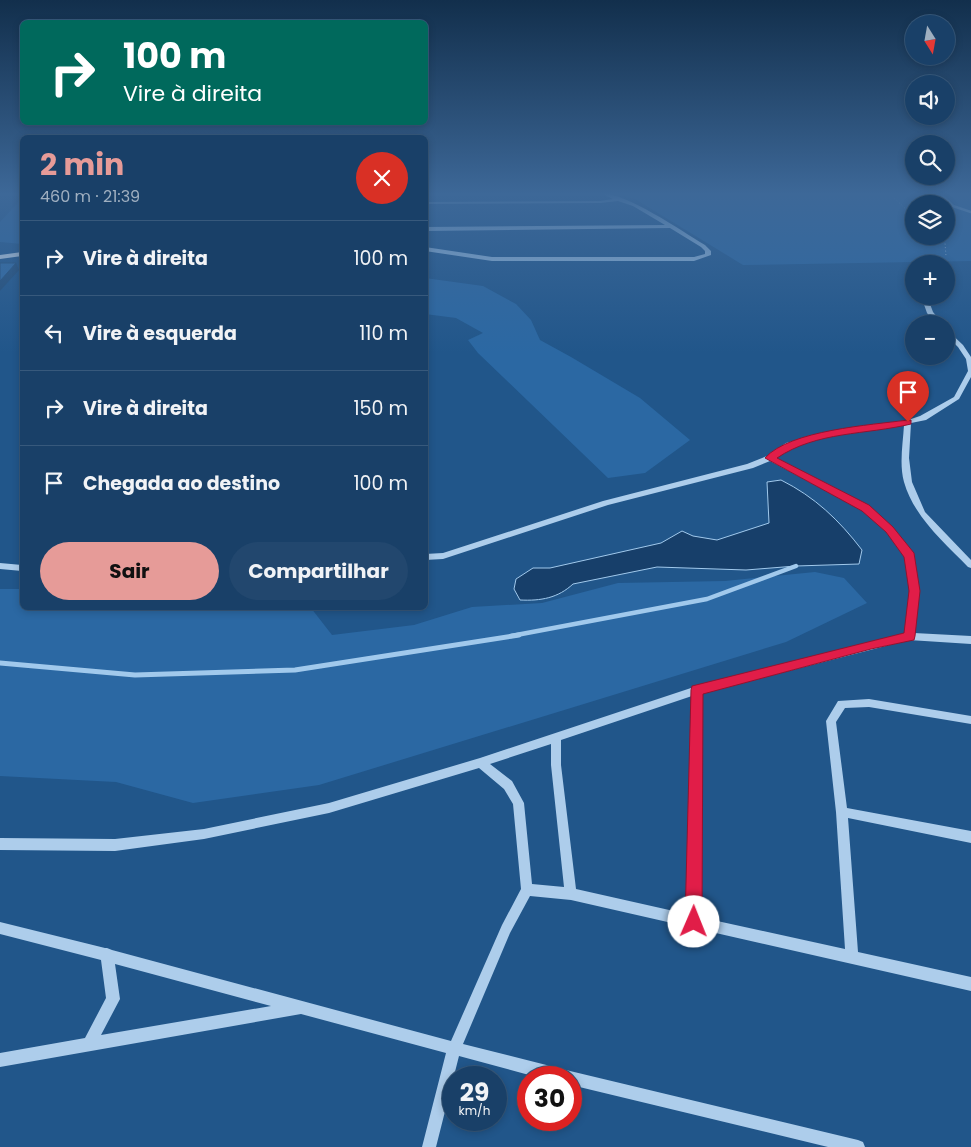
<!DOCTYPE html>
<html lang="pt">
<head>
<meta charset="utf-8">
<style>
  :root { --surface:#194068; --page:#22476e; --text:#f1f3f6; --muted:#9fafc0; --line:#37597c; --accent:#e69b98 }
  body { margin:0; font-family:Poppins,sans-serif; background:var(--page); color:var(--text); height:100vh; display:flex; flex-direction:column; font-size:19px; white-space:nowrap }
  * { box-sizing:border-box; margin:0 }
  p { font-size:16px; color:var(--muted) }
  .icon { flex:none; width:28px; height:28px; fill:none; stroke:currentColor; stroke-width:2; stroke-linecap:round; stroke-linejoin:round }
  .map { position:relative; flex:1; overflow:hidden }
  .sheet { position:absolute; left:20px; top:135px; width:408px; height:475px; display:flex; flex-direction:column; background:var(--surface); border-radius:8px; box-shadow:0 2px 8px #0003,0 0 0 1px var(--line) }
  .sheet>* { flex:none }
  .hud { position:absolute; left:20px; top:20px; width:408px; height:105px; border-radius:8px; box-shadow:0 2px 8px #0003,0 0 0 1px var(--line); background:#00695c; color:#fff; overflow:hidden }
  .needle { width:32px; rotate:169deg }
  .tools { position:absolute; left:905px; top:15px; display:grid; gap:10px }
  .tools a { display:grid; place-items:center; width:50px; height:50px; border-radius:50%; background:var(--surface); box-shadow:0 2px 8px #0003,0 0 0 1px var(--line); font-size:25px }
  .speed { position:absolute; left:442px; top:1066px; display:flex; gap:10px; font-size:25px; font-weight:700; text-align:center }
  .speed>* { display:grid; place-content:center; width:65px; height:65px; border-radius:50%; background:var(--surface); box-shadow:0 2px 8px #0003,0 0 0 1px var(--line); line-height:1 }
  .speed small { font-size:12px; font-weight:400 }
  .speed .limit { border:8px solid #d22; background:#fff; color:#111 }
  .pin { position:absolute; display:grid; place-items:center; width:42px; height:42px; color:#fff; margin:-51px -21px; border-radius:50% 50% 50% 0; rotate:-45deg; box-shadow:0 0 5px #0007 }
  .pin .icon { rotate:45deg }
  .me { position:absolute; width:55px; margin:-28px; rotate:1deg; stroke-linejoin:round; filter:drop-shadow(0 0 4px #0008) }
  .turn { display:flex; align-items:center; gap:18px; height:105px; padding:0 20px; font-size:22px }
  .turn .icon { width:65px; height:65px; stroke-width:2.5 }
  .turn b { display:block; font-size:35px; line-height:42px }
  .round { display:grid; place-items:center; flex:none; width:52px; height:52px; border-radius:26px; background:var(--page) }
  .summary { display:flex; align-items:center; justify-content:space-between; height:85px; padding:0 20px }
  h1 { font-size:30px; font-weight:700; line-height:38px; color:var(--accent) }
  .primary-button { display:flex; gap:10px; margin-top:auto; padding:10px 20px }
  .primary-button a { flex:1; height:58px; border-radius:30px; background:var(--accent); color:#111; font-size:20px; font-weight:700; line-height:58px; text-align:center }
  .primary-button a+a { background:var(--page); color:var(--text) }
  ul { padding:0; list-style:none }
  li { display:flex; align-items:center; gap:15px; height:75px; padding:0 20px; border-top:1px solid var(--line) }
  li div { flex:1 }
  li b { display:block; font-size:19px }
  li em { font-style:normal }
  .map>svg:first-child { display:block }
  .green { fill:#2b68a3; fill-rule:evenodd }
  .water { fill:#173f6a; stroke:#a1c9ec }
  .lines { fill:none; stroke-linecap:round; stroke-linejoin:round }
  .stream-far2 { stroke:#a1c9ec; stroke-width:2.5 }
  .stream-far1 { stroke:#a1c9ec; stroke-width:4.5 }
  .stream { stroke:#a1c9ec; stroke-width:5 }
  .path { stroke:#adcdeb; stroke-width:1; stroke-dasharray:1 2.5; stroke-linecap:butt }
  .minor { fill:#adcdeb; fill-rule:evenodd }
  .major { fill:#f2f8fe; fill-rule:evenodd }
  .shaded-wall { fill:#224c76 }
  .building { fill:#316da8; stroke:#224c76 }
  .route { fill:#e11d48; stroke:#92132f }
</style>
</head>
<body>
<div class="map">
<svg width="971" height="1147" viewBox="0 0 971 1147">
  <rect width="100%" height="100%" fill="#21568a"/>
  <path class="green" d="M615,193H971V261L743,265L635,199ZM914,204H946V236H914Z
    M22,198V244L0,242V222Z
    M425,278L483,286L516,304L531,320L540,340L571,357L640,398L690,440L645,473L608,478L478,353L468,340L483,333L456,318L425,314Z
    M815,572L844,578L867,603L786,642L319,785L193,803L116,782L0,776V589H22V608H311L332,635L414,625L472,607L542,603L618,583L725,581Z"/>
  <path class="water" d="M781,480C815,497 839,520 862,550L859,564L796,566L746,570L657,567L573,584C558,598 541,601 520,600L514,589L516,579L533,568H550L661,543L682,531L693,536L717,540L769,523L767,482Z"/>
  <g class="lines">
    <path class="stream-far2" d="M940,193L953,206L971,212"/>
    <path class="stream-far1" d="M511,636L707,599L796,566"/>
    <path class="stream" d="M0,663L135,675L295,670L519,635"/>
    <path class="path" d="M889,193L914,217
      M938,236L945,243L946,256"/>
    <path class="minor" d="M600,193C627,193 680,230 705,245L711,251V255L694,261H492L425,251V247L492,257H694L705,254V251L701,247L670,228L425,231V227L665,225L633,206L618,201L600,203L425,204V202L600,201L613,199Z
      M944,262L946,261L949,263L946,265V264H942Z
      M921,296H927L933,312L943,324H936L927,313Z
      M946,329L963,345L971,357V377L959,399L926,420L911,423L909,458L912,482L925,512L971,560V568L968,567C944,542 914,517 904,482C899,464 903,443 904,425L826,437L792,447L775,458L868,506L892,527L914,556L919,591L914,633L971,636V644L909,640L702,693L699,917L845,949L836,812L826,721L838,701L869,699L971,716V724L869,707L845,708L836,722L847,808L971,831V843L848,818L858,952L971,977V991L571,900L530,896L510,933L463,1044L570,1071L858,1140L863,1142L865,1147H828L571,1085V1078H540L459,1056L436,1147H422L446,1053L301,1014L0,1067V1053L85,1038L106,998L101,960L0,934V922L105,948H107L112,950L451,1041L502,925L521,889L513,804L504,789L479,768L329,813L204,839L115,851L0,850V838L115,839L204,829L329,803L480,758L697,686L905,633L911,591L906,557L886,531L862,510L770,461L753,468L608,505L443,559L425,560V554L443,553L603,501L747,464L767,456L786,443L825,433L908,420L920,416L954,397L968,371L966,359L958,347L946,335ZM692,696L687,914L576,889L561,765V740ZM551,744V765L564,887L532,884L524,803L512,781L490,764ZM115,964L271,1006L101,1035L120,999Z
      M0,563L22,565V571L0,569Z"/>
    <path class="major" d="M22,252V256L0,259V255Z"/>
  </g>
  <path class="shaded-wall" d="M16,263L19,270L0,291V281Z"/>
  <path class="building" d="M0,263H16L0,281Z"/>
  <linearGradient id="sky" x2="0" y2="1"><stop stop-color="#122f4c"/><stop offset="0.55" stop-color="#3d6898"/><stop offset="1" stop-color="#3d6898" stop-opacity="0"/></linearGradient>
  <rect width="971" height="353" fill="url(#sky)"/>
  <path class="route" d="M908,420H911V424C866,435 817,431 777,458L869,505L893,527L914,553L920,591L915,636L914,640L909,641L871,649L703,694L702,922L699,928L694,930L688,928L685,922L691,690L692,686L904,633L909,591L904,557L886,532L862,511L765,458C790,430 871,425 908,420Z"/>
</svg>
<div class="tools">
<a><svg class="needle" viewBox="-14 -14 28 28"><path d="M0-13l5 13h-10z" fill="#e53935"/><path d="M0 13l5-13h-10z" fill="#9fafc0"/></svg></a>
<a><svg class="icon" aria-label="sound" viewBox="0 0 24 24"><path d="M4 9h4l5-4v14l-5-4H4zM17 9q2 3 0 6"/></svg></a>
<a><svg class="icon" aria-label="search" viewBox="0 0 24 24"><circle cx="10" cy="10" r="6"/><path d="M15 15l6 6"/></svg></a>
<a><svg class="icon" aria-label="layers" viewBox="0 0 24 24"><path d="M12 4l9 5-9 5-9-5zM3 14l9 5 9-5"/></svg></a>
<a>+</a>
<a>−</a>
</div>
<div class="speed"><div>29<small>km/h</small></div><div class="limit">30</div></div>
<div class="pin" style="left:908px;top:422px;background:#d93025"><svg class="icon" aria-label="arrive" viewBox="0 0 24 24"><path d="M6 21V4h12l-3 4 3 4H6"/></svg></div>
<svg class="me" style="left:694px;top:922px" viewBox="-20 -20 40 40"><circle r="19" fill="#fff"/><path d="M0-13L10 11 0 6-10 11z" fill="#e11d48"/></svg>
<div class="hud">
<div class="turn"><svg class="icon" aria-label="right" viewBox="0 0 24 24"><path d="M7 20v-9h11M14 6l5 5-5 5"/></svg><div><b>100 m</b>Vire à direita</div></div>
</div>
<section class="sheet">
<div class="summary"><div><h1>2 min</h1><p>460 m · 21:39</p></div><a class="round" style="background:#d93025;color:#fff"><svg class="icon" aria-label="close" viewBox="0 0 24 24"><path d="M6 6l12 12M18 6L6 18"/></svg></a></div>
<ul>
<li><svg class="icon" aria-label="right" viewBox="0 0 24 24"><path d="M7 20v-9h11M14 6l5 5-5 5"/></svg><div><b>Vire à direita</b></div><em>100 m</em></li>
<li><svg class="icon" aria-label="left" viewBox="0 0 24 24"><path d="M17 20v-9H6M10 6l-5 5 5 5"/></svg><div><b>Vire à esquerda</b></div><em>110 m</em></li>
<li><svg class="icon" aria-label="right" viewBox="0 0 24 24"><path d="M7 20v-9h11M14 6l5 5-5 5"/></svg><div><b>Vire à direita</b></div><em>150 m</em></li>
<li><svg class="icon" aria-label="arrive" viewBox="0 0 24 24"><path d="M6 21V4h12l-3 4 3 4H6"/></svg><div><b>Chegada ao destino</b></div><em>100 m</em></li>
</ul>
<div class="primary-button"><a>Sair</a><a>Compartilhar</a></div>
</section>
</div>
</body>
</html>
